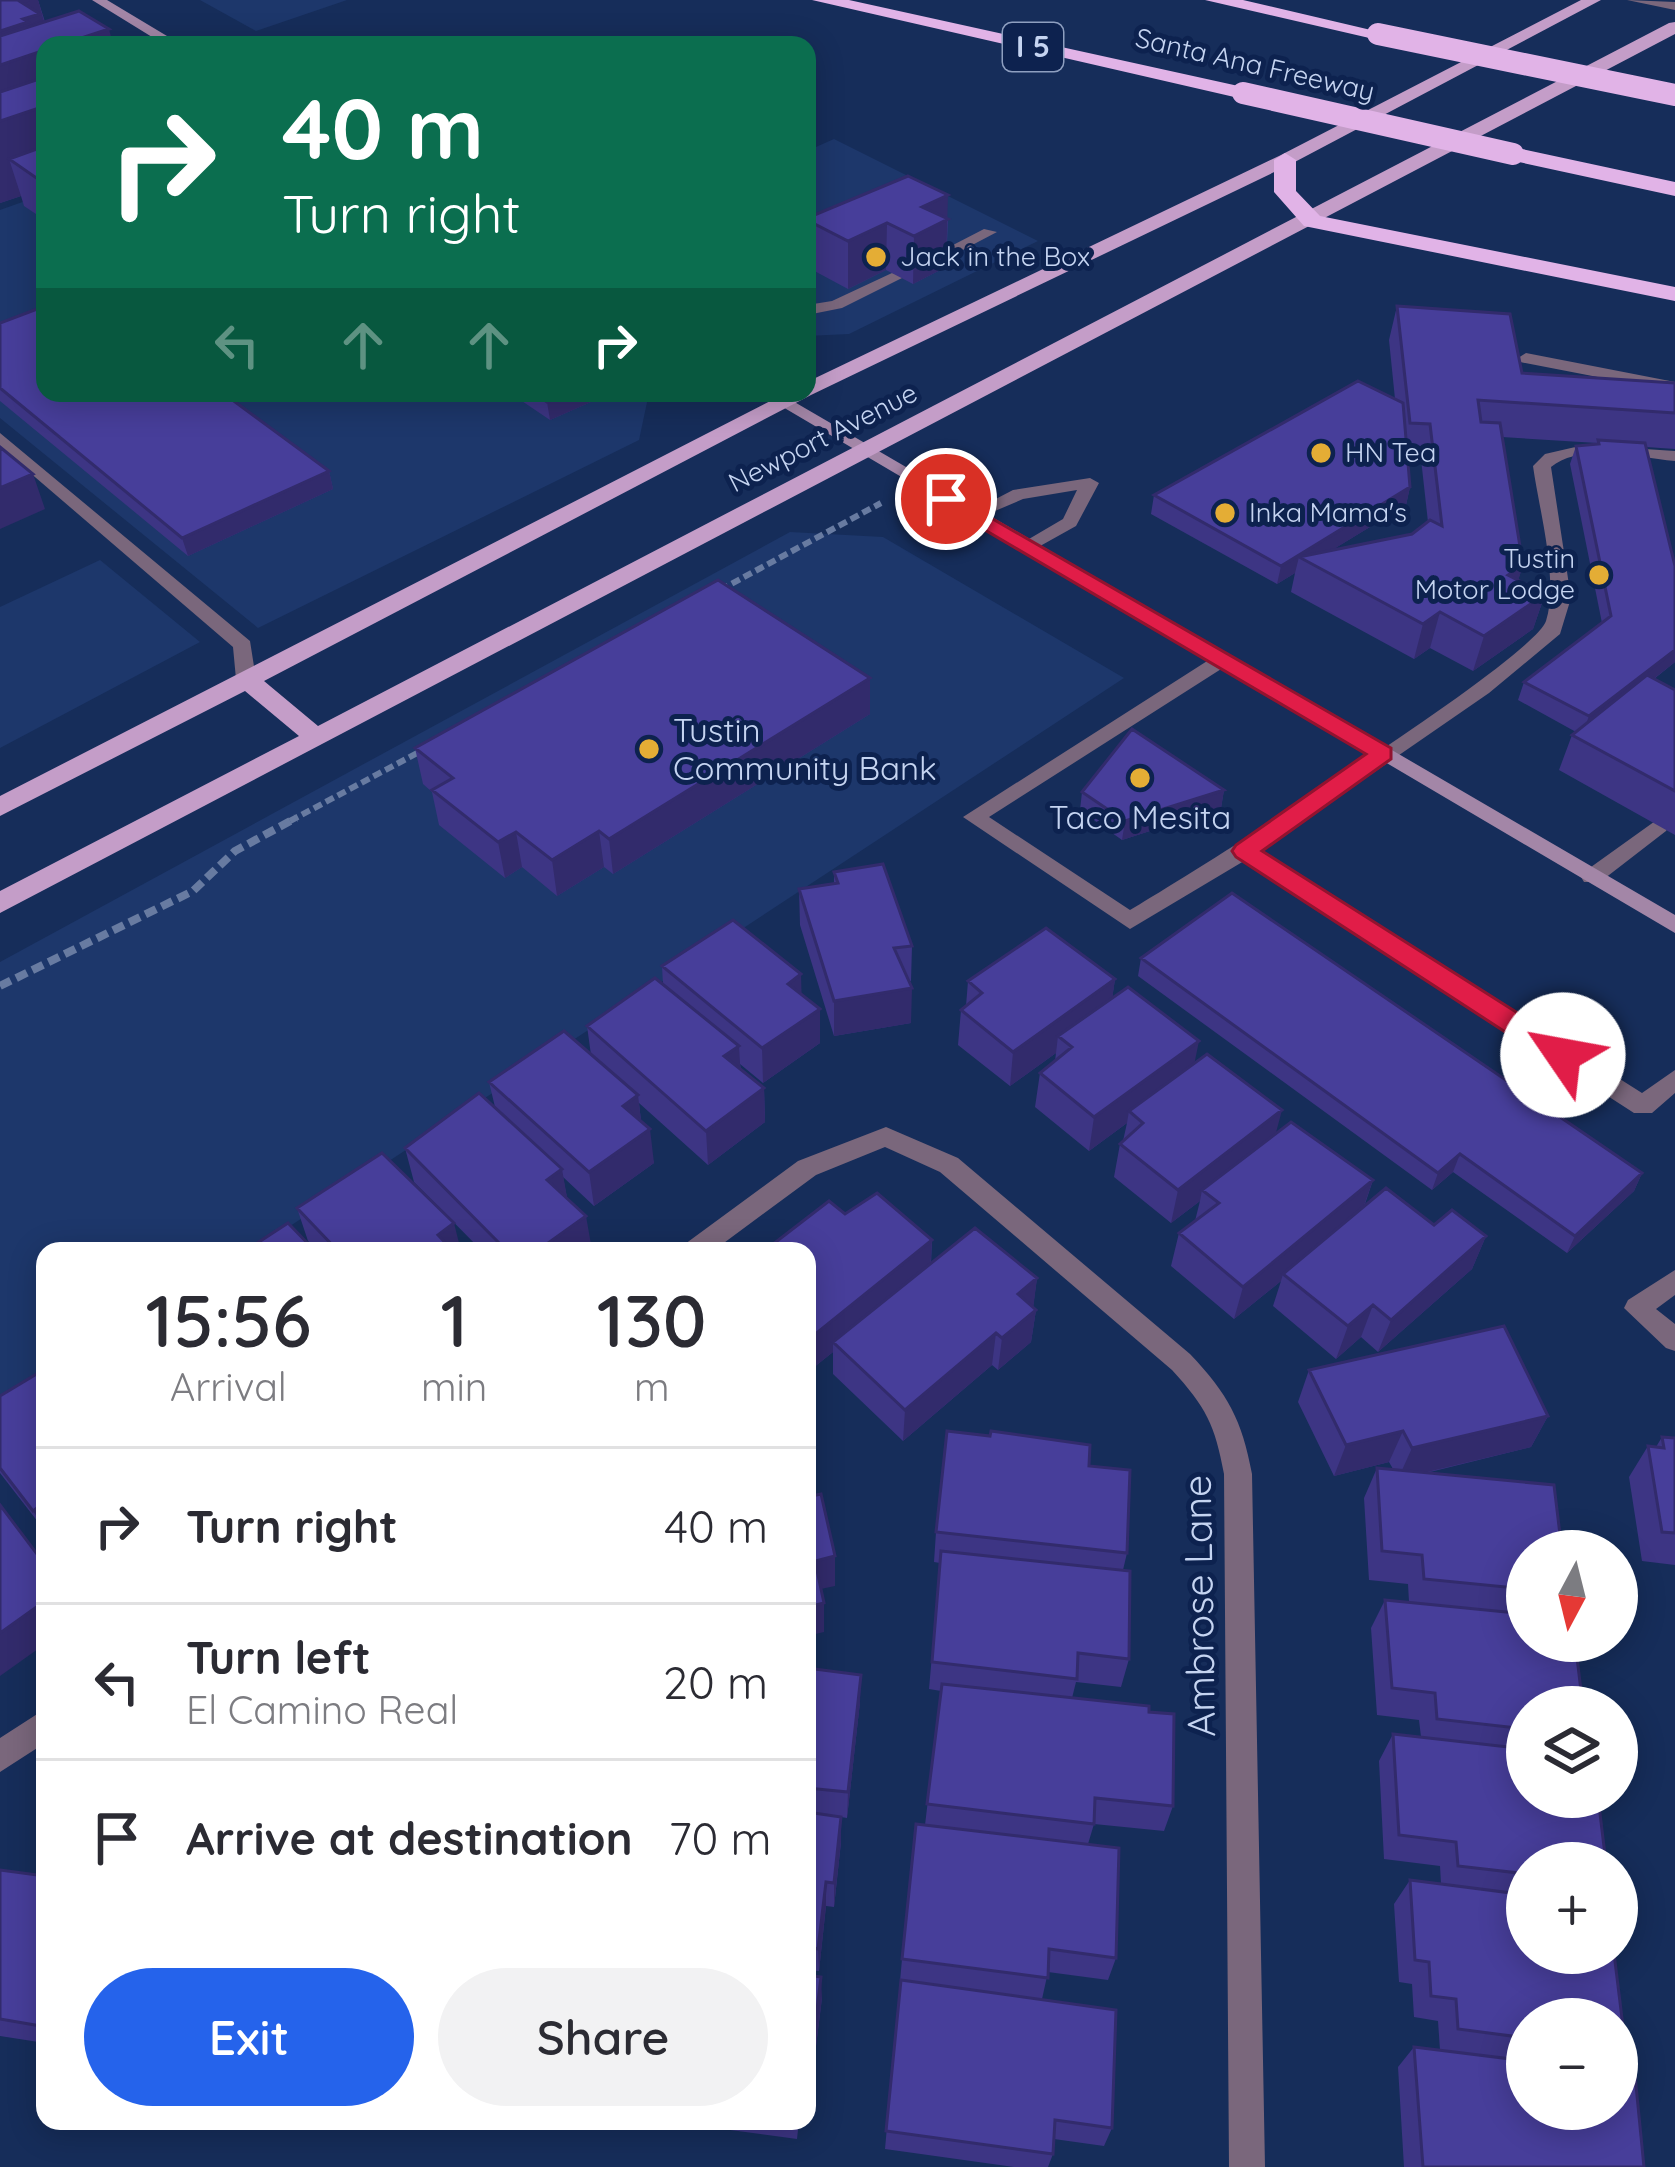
<!DOCTYPE html>
<html lang="en">
<head>
<meta charset="utf-8">
<style>
  :root { --surface:#fff; --page:#f2f2f3; --text:#2b2b33; --muted:#7c7c81; --line:#e1e1e2; --accent:#2563eb }
  body { margin:0; font-family:Quicksand,sans-serif; background:var(--page); color:var(--text); height:100vh; display:flex; flex-direction:column; font-size:45px; white-space:nowrap }
  * { box-sizing:border-box; margin:0 }
  p { font-size:39px; color:var(--muted) }
  .icon { flex:none; width:66px; height:66px; fill:none; stroke:currentColor; stroke-width:2; stroke-linecap:round; stroke-linejoin:round }
  .map { position:relative; flex:1; overflow:hidden }
  .sheet { position:absolute; left:36px; top:1242px; width:780px; height:888px; display:flex; flex-direction:column; background:var(--surface); border-radius:24px; box-shadow:0 6px 30px #0003 }
  .sheet>* { flex:none }
  .hud { position:absolute; left:36px; top:36px; width:780px; height:366px; border-radius:24px; box-shadow:0 6px 30px #0003; background:#0b6e4f; color:#fff; overflow:hidden }
  .needle { width:78px; rotate:187deg }
  .controls { position:absolute; left:1506px; top:1530px; display:grid; gap:24px }
  .controls a { display:grid; place-items:center; width:132px; height:132px; border-radius:50%; background:var(--surface); box-shadow:0 6px 30px #0003; font-size:60px }
  .pin { position:absolute; display:grid; place-items:center; width:102px; height:102px; color:#fff; margin:-51px; border:6px solid #fff; border-radius:50%; box-shadow:0 3px 12px #0007 }
  .me { position:absolute; width:132px; margin:-66px; rotate:303deg; stroke-linejoin:round; filter:drop-shadow(0 0 9px #0008) }
  .turn { display:flex; align-items:center; gap:42px; height:252px; padding:0 48px; font-size:54px }
  .turn .icon { width:156px; height:156px; stroke-width:2.5 }
  .turn b { display:block; font-size:84px; line-height:102px }
  .lanes { display:flex; align-items:center; height:114px; padding:0 48px; background:#0003; justify-content:center; gap:60px; direction:ltr }
  .lanes .off { opacity:.35 }
  .eta { display:flex; justify-content:space-evenly; align-items:center; height:204px; text-align:center }
  .eta b { font-size:72px; font-weight:600; line-height:84px }
  .action { display:flex; gap:24px; margin-top:auto; padding:24px 48px }
  .action a { flex:1; height:138px; border-radius:72px; background:var(--accent); color:#fff; font-size:48px; font-weight:600; line-height:138px; text-align:center }
  .action a+a { background:var(--page); color:var(--text) }
  ul { padding:0; list-style:none }
  li { display:flex; align-items:center; gap:36px; height:156px; padding:0 48px; border-top:3px solid var(--line) }
  li div { flex:1 }
  li b { display:block; font-size:45px }
  li em { font-style:normal }
  .map>svg:first-child { display:block }
  .built { fill:#1d376b }
  .lines { fill:none; stroke-linecap:round; stroke-linejoin:round }
  .path-far1 { stroke:#687ba1; stroke-width:6; stroke-dasharray:9 4.5; stroke-linecap:butt }
  .path { stroke:#687ba1; stroke-width:8; stroke-dasharray:12 6; stroke-linecap:butt }
  .service { fill:#7a677c; fill-rule:evenodd }
  .minor { fill:#7a677c; fill-rule:evenodd }
  .tertiary { fill:#7a677c; fill-rule:evenodd }
  .secondary { fill:#a386a7; fill-rule:evenodd }
  .primary { fill:#c49dc8; fill-rule:evenodd }
  .motorway { fill:#e1b3e7; fill-rule:evenodd }
  .motorway-bridge { stroke:#e1b3e7; stroke-width:22 }
  .wall { fill:#3d3584; fill-rule:evenodd }
  .shaded-wall { fill:#322b6c }
  .building { fill:#473e9a; stroke:#322b6c; stroke-width:3 }
  .route { fill:#e11d48; stroke:#92132f; stroke-width:3 }
  .poi-dot { fill:#e4ad35; stroke:#0d224f; stroke-width:4.5 }
  .labels { text-anchor:middle; stroke-width:10; stroke-linejoin:round; paint-order:stroke }
  .far-street-label { font-size:27px; fill:#c5d4f1; stroke:#0d224f }
  .far-poi-label { font-size:27px; fill:#c5d4f1; stroke:#0d224f; text-anchor:start }
  .shield { fill:#0d224f; stroke:#8e9fc0; stroke-width:3 }
  .shield-label { font-size:30px; font-weight:bold; fill:#c5d4f1 }
  .poi-label { font-size:33px; fill:#c5d4f1; stroke:#0d224f; text-anchor:start }
  .near-street-label { font-size:39px; fill:#c5d4f1; stroke:#0d224f }
</style>
</head>
<body>
<div class="map">
<svg width="1675" height="2167" viewBox="0 0 1675 2167">
  <rect width="100%" height="100%" fill="#162d5a"/>
  <path class="built" d="M200,0H347L256,31Z
    M834,139L1038,241L849,334L807,336V151Z
    M45,194V393H649L639,440L258,628L0,418V210Z
    M790,532L883,537L1124,678L252,1251H45V1387L0,1416V962Z
    M100,560L200,642L0,748V607Z"/>
  <g class="lines">
    <path class="path-far1" d="M720,590L881,503
      M290,821L421,751"/>
    <path class="path" d="M0,986L193,891L235,851L296,818"/>
    <path class="service" d="M984,229L997,232L938,263L924,260Z
      M892,273L906,276L842,308L807,315V305L832,301Z
      M1526,353L1675,382V392L1520,362L1518,358Z
      M0,433L250,641L256,679L253,683H239L236,679L233,647L0,447Z
      M1584,445L1675,451V461C1639,458 1581,442 1551,467L1571,598L1560,634L1489,693L1260,851L1642,1093L1675,1070V1093L1652,1113H1634L1244,861L1130,929L963,817L1215,656H1229V664L989,817L1130,910C1189,875 1531,662 1546,621C1559,581 1539,509 1533,466L1545,454Z
      M1090,478L1099,483L1076,526L1033,550L1026,552L1017,546L1063,519L1077,490L1023,499L974,520L965,515L1013,490Z
      M1658,819L1666,821L1669,826L1666,831L1600,882H1584L1581,877L1584,872Z
      M1675,1270V1295L1656,1309L1675,1324V1351L1666,1348L1624,1308L1628,1300Z"/>
    <path class="minor" d="M886,1127L958,1158L1190,1354C1228,1394 1242,1420 1252,1474L1265,2167H1229L1224,1474C1215,1425 1206,1407 1172,1370L940,1172L885,1147L816,1175L713,1251H681L685,1244L798,1161Z
      M45,1709V1743L0,1772V1738Z"/>
    <path class="tertiary" d="M1627,0L1675,2V10Z"/>
    <path class="secondary" d="M92,0H107L182,45H165Z
      M759,393H779L1675,915V933Z"/>
    <path class="primary" d="M1581,0H1601L1291,164L811,395L264,681L318,726L1669,23L1675,22V34L0,913V891L299,736L245,691L0,816V796L786,393H807V382L1279,156Z"/>
    <path class="motorway" d="M812,0H849L1243,87L1253,93L1243,99Z
      M1205,0H1243L1388,34L1378,40Z
      M1513,147L1675,182V196L1505,159V149Z
      M1285,153L1296,160V191L1320,216L1675,287V301L1304,226L1274,192V160Z"/>
    <path class="motorway-bridge" d="M1378,34L1675,95
      M1243,93L1513,154"/>
  </g>
  <path class="wall" d="M0,0H38L45,22V220L24,206L21,196L0,203Z
    M807,218H946L948,219L946,267L913,284L886,270L848,289L807,267Z
    M1397,306L1522,373L1675,383V449L1646,447L1675,662L1654,679L1675,690V835L1559,770L1572,735L1576,732L1518,700L1524,682L1602,623L1570,464L1576,446L1597,443L1502,437L1523,565L1518,580L1545,594L1533,629L1473,671L1430,648L1414,659L1291,592L1295,573L1277,584L1151,514L1154,495L1395,399L1389,340ZM1408,458L1421,459L1428,522L1412,534L1332,550L1406,505L1410,487Z
    M0,323L329,471L333,489L188,556L0,401Z
    M510,393H599L600,398L550,420Z
    M870,678V714L613,874L604,867L557,896L522,867L505,878L439,825L432,792L423,784L415,748Z
    M1224,790L1221,808L1122,840L1080,810L1082,792Z
    M834,872L912,946L911,981H909L911,1023L834,1036L800,925L799,889L834,883Z
    M1141,958L1642,1173L1634,1191L1567,1253L1453,1172L1432,1190L1138,976Z
    M662,966L801,994L820,1043L763,1083L740,1064L741,1069L764,1088L765,1122L708,1165L639,1103L641,1121L654,1163L594,1206L563,1177L567,1198L592,1250L590,1251H482L414,1182L405,1148L495,1107L489,1082L591,1055L587,1026L663,985Z
    M1115,979L1112,999L1194,1063L1276,1133L1373,1180L1364,1207L1486,1236L1472,1269L1378,1352L1361,1337L1336,1359L1273,1306L1281,1281L1234,1319L1171,1266L1179,1233L1195,1221L1200,1201L1171,1223L1114,1177L1120,1144L1123,1141L1127,1123L1089,1151L1035,1107L1040,1073L1055,1061L1056,1053L1010,1086L958,1045L961,1010L966,1006L968,981Z
    M297,1208L461,1251H318L308,1241Z
    M845,1214L932,1240L931,1264L1037,1278L1033,1307L1036,1310L1031,1342L998,1370L992,1365L903,1441L833,1374V1352L813,1368L807,1362V1251Z
    M1504,1326L1548,1416L1531,1447L1426,1473L1554,1485L1562,1551H1527V1641H1575L1583,1707H1527V1797H1598L1606,1863H1527V1953H1614L1626,2051L1617,2059V2019H1527V2061L1440,2050L1438,2021L1414,2017L1412,1984L1399,1982L1394,1904L1410,1880L1441,1884L1440,1866L1384,1859L1379,1761L1393,1734L1421,1737L1419,1720L1377,1715L1371,1628L1385,1600L1409,1602L1408,1584L1369,1580L1364,1498L1377,1468L1393,1469L1389,1462L1334,1476L1298,1402L1309,1370Z
    M45,1369V1531L0,1473V1396Z
    M1662,1437L1675,1438V1565L1642,1561L1629,1477L1648,1446L1656,1447Z
    M1089,1466L1127,1553L1123,1570L1129,1659L1121,1687L1076,1682L1072,1698L1149,1712L1173,1806L1164,1831L1094,1824L1088,1844L1116,1958L1108,1980L1048,1972L1042,1999L1112,2128L1104,2146L1054,2139L1053,2154L1048,2167H1014L885,2149L902,1959L925,1825L941,1691L929,1689L940,1563L934,1562L936,1532Z
    M807,1668L860,1702L847,1818L841,1817V1842L834,1907L826,1906L819,1971L807,1970Z
    M0,1870L45,1876V2043L0,2036Z
    M807,1975L822,1998L813,2070H807Z
    M1414,2047L1644,2167H1404L1398,2067Z
    M663,2121H799L797,2139Z"/>
  <path class="shaded-wall" d="M29,0H38L50,42L45,45V184L9,159L21,196L0,203V31L21,2Z
    M109,29L113,45H60Z
    M948,195L946,267L913,284L914,236L922,207Z
    M887,223L886,270L848,289V241Z
    M568,393H599L600,398L550,420L547,402Z
    M329,471L333,489L188,556L182,538Z
    M33,474L45,509L0,529V488Z
    M1410,487L1406,505L1311,563L1299,557L1295,573L1277,584L1281,566Z
    M1523,565L1512,600L1508,575Z
    M1545,594L1533,629L1473,671L1484,636Z
    M1440,612L1430,648L1414,659L1423,624Z
    M1675,650V662L1582,735L1589,716Z
    M870,678V714L613,874L609,839Z
    M1224,790L1221,808L1122,840L1125,821Z
    M599,831L604,867L557,896L552,860Z
    M516,832L522,867L505,878L498,842Z
    M801,974L802,1009L788,984Z
    M1115,979L1110,1014L1058,1036L1056,1053L1010,1086L1013,1052Z
    M912,988L911,1023L834,1036V1001Z
    M820,1009V1043L763,1083L762,1048Z
    M1199,1041L1192,1075L1129,1111L1127,1123L1089,1151L1094,1117Z
    M739,1046L741,1080L724,1056Z
    M764,1088L765,1122L708,1165L706,1131Z
    M638,1095L642,1129L623,1106Z
    M1282,1110L1273,1144L1202,1190L1200,1201L1171,1223L1178,1190Z
    M650,1129L654,1163L594,1206L589,1172Z
    M1460,1154L1453,1172L1432,1190L1438,1173Z
    M562,1169L568,1203L547,1180Z
    M1642,1173L1634,1191L1567,1253L1575,1236Z
    M1373,1180L1361,1214L1283,1274L1281,1281L1234,1319L1243,1287Z
    M586,1216L592,1250L590,1251H537Z
    M454,1223L461,1251H442L438,1235Z
    M1486,1236L1472,1269L1378,1352L1391,1320Z
    M932,1240L930,1273L833,1342V1352L813,1368V1336Z
    M1037,1278L1033,1310L1018,1294Z
    M1373,1305L1361,1337L1336,1359L1348,1326Z
    M1036,1310L1031,1342L998,1370L1002,1338Z
    M996,1333L992,1365L903,1441L905,1410Z
    M1548,1416L1531,1447L1398,1479L1412,1448Z
    M1403,1431L1389,1462L1334,1476L1346,1445Z
    M45,1502V1529L33,1511Z
    M835,1556V1586L816,1590L815,1561Z
    M45,1601V1644L0,1676V1633Z
    M824,1603V1632L807,1636V1607Z
    M861,1675L860,1702L847,1818L848,1792Z
    M841,1817V1842L834,1907V1883Z
    M826,1882V1906L819,1971L818,1949Z
    M821,1977L822,1998L813,2070L812,2050Z"/>
  <path class="building" d="M0,0H29L21,2L40,14L23,19L28,22L0,31Z
    M79,11L109,29L60,45H45V50L0,65V36Z
    M45,77V106L0,121V92Z
    M45,146V184L9,159Z
    M908,176L948,195L922,207L948,219L914,236L887,223L848,241L807,220V218Z
    M45,306V393H223L329,471L182,538L0,388V323Z
    M1397,306L1510,314L1522,373L1675,383V413L1478,400L1481,422L1500,423L1523,565L1508,575L1545,594L1484,636L1440,612L1423,624L1299,557L1412,534L1430,520L1442,526L1430,424L1410,423Z
    M1358,381L1403,403L1410,487L1281,566L1154,495Z
    M534,393H568L547,402Z
    M1598,440L1645,443L1675,566V650L1589,716L1524,682L1611,616L1576,446L1599,444Z
    M0,447L33,474L0,488Z
    M718,580L870,678L609,839L599,831L552,860L516,832L498,842L432,790L453,778L415,748Z
    M1647,675L1675,690V791L1572,735Z
    M1132,729L1224,790L1125,821L1082,792Z
    M883,864L912,946L894,948L912,988L834,1001L799,889L838,883L834,872Z
    M1232,893L1642,1173L1575,1236L1460,1154L1438,1173L1141,958Z
    M733,920L801,974L788,984L820,1009L762,1048L662,966Z
    M1046,928L1115,979L1013,1052L961,1010L982,993L968,981Z
    M655,978L739,1046L724,1056L764,1088L706,1131L587,1026Z
    M1128,987L1199,1041L1094,1117L1040,1073L1072,1047L1058,1036Z
    M564,1031L638,1095L623,1106L650,1129L589,1172L489,1082Z
    M1207,1054L1282,1110L1178,1190L1120,1144L1143,1123L1129,1111Z
    M479,1093L562,1169L547,1180L586,1216L537,1251H507L405,1148Z
    M1291,1122L1373,1180L1243,1287L1179,1233L1219,1203L1202,1190Z
    M382,1153L454,1223L438,1235L453,1251H338L297,1208Z
    M1386,1188L1434,1225L1452,1210L1486,1236L1391,1320L1373,1305L1348,1326L1283,1274Z
    M877,1193L932,1240L813,1336L807,1330V1251H764L829,1201L845,1214Z
    M288,1223L315,1251H245Z
    M975,1228L1037,1278L1018,1294L1036,1310L1002,1338L996,1333L905,1410L833,1342Z
    M1504,1326L1548,1416L1412,1448L1403,1431L1346,1445L1309,1370Z
    M45,1369V1502L33,1511L0,1468V1396Z
    M947,1431L990,1436L991,1431L1090,1445L1089,1466L1130,1470L1127,1553L936,1532Z
    M1662,1437L1675,1438V1533L1662,1532L1648,1446L1664,1448Z
    M1377,1468L1554,1485L1562,1551H1527V1589L1424,1579L1422,1555L1382,1551Z
    M821,1494L835,1556L815,1561L824,1603L807,1607V1497Z
    M0,1505L40,1558L44,1554L45,1556V1601L0,1633Z
    M941,1551L1130,1571L1129,1659L1078,1653L1077,1679L932,1662Z
    M1385,1600L1527,1614V1641H1575L1583,1707H1527V1729L1437,1719L1435,1693L1392,1688Z
    M807,1668L861,1675L848,1792L807,1788Z
    M942,1684L1149,1706V1712L1174,1714L1173,1806L1095,1798L1094,1824L927,1804Z
    M1393,1734L1527,1749V1797H1598L1606,1863H1527V1874L1458,1866L1456,1842L1399,1835Z
    M807,1812L841,1817L834,1883L826,1882L818,1949L807,1947Z
    M916,1824L1119,1848L1116,1958L1049,1949L1048,1978L902,1959Z
    M0,1870L45,1876V2019L41,2026L0,2019Z
    M1410,1880L1527,1895V1953H1614L1626,2051L1617,2050V2019H1527V2038L1458,2029L1456,1999L1431,1996L1429,1962L1415,1960Z
    M807,1975L821,1977L812,2050H807Z
    M901,1980L1116,2010L1112,2128L1055,2120L1053,2154L886,2131Z
    M1414,2047L1527,2061V2109H1617V2073L1635,2075L1644,2167H1423Z"/>
  <path class="route" d="M946,492L1391,748V759L1262,851L1573,1048L1576,1055L1573,1063H1553L1236,857L1232,851L1236,845L1366,754L939,503L936,499Z"/>
  <g class="poi-dot">
    <circle cx="876" cy="257" r="12"/>
    <circle cx="1321" cy="453" r="12"/>
    <circle cx="1225" cy="513" r="12"/>
    <circle cx="1599" cy="575" r="12"/>
    <circle cx="649" cy="749" r="12"/>
    <circle cx="1140" cy="778" r="12"/>
  </g>
  <g class="labels">
    <g class="far-street-label">
      <text transform="translate(1255 65) rotate(13)" y="9">Santa Ana Freeway</text>
      <text transform="translate(823 438) rotate(-27)" y="9">Newport Avenue</text>
    </g>
    <g class="far-poi-label">
      <text x="900" y="266">Jack in the Box</text>
      <text x="1345" y="462">HN Tea</text>
      <text x="1249" y="522">Inka Mama's</text>
      <text x="1575" y="568" text-anchor="end">Tustin<tspan x="1575" dy="31">Motor Lodge</tspan></text>
    </g>
    <rect class="shield" x="1003" y="23" width="60" height="48" rx="9"/>
    <g class="shield-label">
      <text x="1033" y="57">I 5</text>
    </g>
    <g class="poi-label">
      <text x="673" y="742">Tustin<tspan x="673" dy="38">Community Bank</tspan></text>
      <text x="1140" y="829" text-anchor="middle">Taco Mesita</text>
    </g>
    <g class="near-street-label">
      <text transform="translate(1199 1606) rotate(-91)" y="14">Ambrose Lane</text>
    </g>
  </g>
</svg>
<div class="controls">
<a><svg class="needle" viewBox="-14 -14 28 28"><path d="M0-13l5 13h-10z" fill="#e53935"/><path d="M0 13l5-13h-10z" fill="#7c7c81"/></svg></a>
<a><svg class="icon" aria-label="layers" viewBox="0 0 24 24"><path d="M12 4l9 5-9 5-9-5zM3 14l9 5 9-5"/></svg></a>
<a>+</a>
<a>−</a>
</div>
<div class="pin" style="left:946px;top:499px;background:#d93025"><svg class="icon" aria-label="arrive" viewBox="0 0 24 24"><path d="M6 21V4h12l-3 4 3 4H6"/></svg></div>
<svg class="me" style="left:1563px;top:1055px" viewBox="-20 -20 40 40"><circle r="19" fill="#fff"/><path d="M0-13L10 11 0 6-10 11z" fill="#e11d48"/></svg>
<div class="hud">
<div class="turn"><svg class="icon" aria-label="right" viewBox="0 0 24 24"><path d="M7 20v-9h11M14 6l5 5-5 5"/></svg><div><b>40 m</b>Turn right</div></div>
<div class="lanes"><svg class="icon off" aria-label="left" viewBox="0 0 24 24"><path d="M17 20v-9H6M10 6l-5 5 5 5"/></svg><svg class="icon off" aria-label="ahead" viewBox="0 0 24 24"><path d="M12 20V5M6 11l6-6 6 6"/></svg><svg class="icon off" aria-label="ahead" viewBox="0 0 24 24"><path d="M12 20V5M6 11l6-6 6 6"/></svg><svg class="icon" aria-label="right" viewBox="0 0 24 24"><path d="M7 20v-9h11M14 6l5 5-5 5"/></svg></div>
</div>
<section class="sheet">
<div class="eta">
<div><b>15:56</b><p>Arrival</p></div>
<div><b>1</b><p>min</p></div>
<div><b>130</b><p>m</p></div>
</div>
<ul>
<li><svg class="icon" aria-label="right" viewBox="0 0 24 24"><path d="M7 20v-9h11M14 6l5 5-5 5"/></svg><div><b>Turn right</b></div><em>40 m</em></li>
<li><svg class="icon" aria-label="left" viewBox="0 0 24 24"><path d="M17 20v-9H6M10 6l-5 5 5 5"/></svg><div><b>Turn left</b><p>El Camino Real</p></div><em>20 m</em></li>
<li><svg class="icon" aria-label="arrive" viewBox="0 0 24 24"><path d="M6 21V4h12l-3 4 3 4H6"/></svg><div><b>Arrive at destination</b></div><em>70 m</em></li>
</ul>
<div class="action"><a>Exit</a><a>Share</a></div>
</section>
</div>
</body>
</html>
